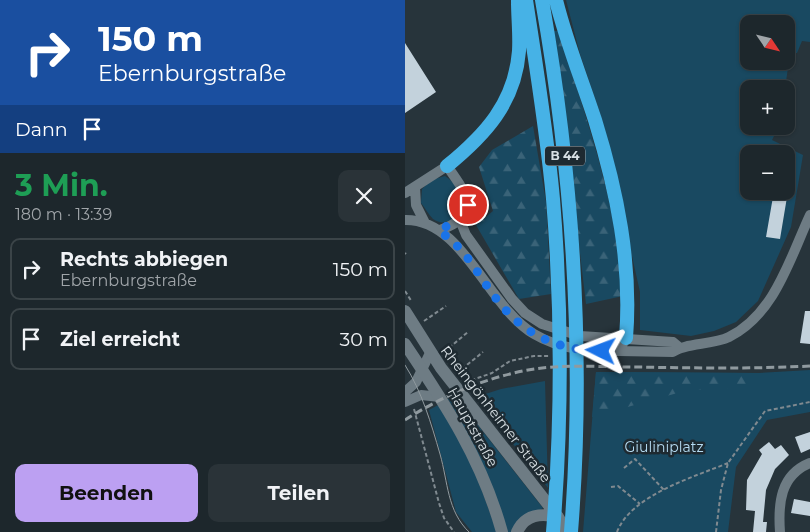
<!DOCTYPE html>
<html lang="de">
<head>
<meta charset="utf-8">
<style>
  :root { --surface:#1d272c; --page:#2a3338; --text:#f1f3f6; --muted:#a0a5a9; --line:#3b4448; --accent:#bca0f2 }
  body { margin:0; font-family:Montserrat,sans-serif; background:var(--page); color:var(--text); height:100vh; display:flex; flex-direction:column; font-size:19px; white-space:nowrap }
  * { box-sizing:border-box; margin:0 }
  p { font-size:16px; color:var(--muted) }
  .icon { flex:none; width:28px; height:28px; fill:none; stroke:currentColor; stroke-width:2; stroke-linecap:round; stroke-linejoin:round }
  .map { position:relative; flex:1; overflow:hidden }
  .details { display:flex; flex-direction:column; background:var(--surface); width:405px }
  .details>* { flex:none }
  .banner { background:#1a4fa0; color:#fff; overflow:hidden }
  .needle { width:32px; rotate:125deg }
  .tools { position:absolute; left:335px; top:15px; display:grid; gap:10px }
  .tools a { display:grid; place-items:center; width:55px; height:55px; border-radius:10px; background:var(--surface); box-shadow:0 1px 4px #0004,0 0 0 1px var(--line); font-size:25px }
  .pin { position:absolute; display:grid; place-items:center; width:42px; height:42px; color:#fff; margin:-21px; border:2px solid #fff; border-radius:50%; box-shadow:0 1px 5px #0007 }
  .me { position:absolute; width:55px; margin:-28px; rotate:273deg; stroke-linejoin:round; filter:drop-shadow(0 0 4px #0008) }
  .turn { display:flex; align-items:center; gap:18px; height:105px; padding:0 15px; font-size:22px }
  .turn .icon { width:65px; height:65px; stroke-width:2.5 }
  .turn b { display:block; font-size:35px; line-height:42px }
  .then { display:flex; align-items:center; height:48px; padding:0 15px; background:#0003; gap:10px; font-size:19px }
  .round { display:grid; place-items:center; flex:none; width:52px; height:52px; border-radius:10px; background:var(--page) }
  .overview { display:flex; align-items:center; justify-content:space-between; height:85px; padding:0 15px }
  h1 { font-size:30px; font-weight:700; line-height:38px; color:#1e9e55 }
  .cta { display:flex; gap:10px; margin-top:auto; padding:10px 15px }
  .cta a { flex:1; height:58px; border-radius:10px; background:var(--accent); color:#111; font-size:20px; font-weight:700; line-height:58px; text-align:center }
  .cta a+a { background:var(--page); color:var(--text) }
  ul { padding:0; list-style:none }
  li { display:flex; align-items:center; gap:15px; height:62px; margin:0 10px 8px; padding:0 5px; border:2px solid var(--line); border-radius:10px }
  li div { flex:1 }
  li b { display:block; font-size:19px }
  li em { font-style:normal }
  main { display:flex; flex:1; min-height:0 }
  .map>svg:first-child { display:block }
  .green { fill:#194961; fill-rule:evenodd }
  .forest { fill:url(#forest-firs) }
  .building { fill:#c3d2dc }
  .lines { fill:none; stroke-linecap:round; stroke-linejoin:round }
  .path { stroke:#808a90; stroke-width:2; stroke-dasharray:4 2.5; stroke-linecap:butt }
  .minor { stroke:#6e7c84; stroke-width:10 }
  .secondary { stroke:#6e7c84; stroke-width:12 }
  .trunk { stroke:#46b2e6; stroke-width:14 }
  .tram { stroke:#909a9f; stroke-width:1 }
  .rail { stroke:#909a9f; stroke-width:3; stroke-dasharray:8 4; stroke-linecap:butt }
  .route { stroke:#1a73e8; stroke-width:9; stroke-dasharray:0 16.2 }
  .labels { text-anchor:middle; stroke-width:5; stroke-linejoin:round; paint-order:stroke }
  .shield { fill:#1e2a31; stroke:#a0a9ae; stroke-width:1 }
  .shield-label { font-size:12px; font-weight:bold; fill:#d8e0e4 }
  .street-label { font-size:14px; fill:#d8e0e4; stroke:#1e2a31 }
  .park-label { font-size:14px; fill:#b5dbf2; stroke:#1e2a31 }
</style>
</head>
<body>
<main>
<section class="details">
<div class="banner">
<div class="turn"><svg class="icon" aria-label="right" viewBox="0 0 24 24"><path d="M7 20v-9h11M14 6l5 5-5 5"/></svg><div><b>150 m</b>Ebernburgstraße</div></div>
<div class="then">Dann<svg class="icon" aria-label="arrive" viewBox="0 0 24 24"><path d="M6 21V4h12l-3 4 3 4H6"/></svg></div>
</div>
<div class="overview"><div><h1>3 Min.</h1><p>180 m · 13:39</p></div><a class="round"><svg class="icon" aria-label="close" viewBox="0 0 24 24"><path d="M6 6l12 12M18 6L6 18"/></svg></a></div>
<ul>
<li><svg class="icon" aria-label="right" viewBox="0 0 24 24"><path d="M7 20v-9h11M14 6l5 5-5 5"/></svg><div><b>Rechts abbiegen</b><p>Ebernburgstraße</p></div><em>150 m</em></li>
<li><svg class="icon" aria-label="arrive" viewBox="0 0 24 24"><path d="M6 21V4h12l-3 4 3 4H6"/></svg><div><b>Ziel erreicht</b></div><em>30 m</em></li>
</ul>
<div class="cta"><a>Beenden</a><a>Teilen</a></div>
</section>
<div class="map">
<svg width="405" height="532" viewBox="0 0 405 532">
  <defs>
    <pattern id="forest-firs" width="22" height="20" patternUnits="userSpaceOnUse" patternTransform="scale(1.25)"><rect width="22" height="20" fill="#194961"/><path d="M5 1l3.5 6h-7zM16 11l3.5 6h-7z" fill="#3a6378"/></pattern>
  </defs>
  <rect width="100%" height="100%" fill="#27343b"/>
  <path class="green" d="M161,0H405V42L397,41L392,53H385L380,89H344V126H374L367,140L398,155L386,227L353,301L331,322L309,331L286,336L235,330V292L195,113L175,54ZM344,24H381V61H344ZM344,154H381V191H344Z
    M40,176C51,183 55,191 58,203C55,215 42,229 28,219C24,215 20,208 16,203L17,189L26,180Z
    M405,370V412L362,420L331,467L323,532H178L191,372L353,373Z
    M140,381L143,488L71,397L96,389Z
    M50,396L138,508L107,532H102C85,482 71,445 43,399Z
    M35,404L67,463L92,532H67L51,512L24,410Z"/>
  <path class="forest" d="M149,31H153C181,116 213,206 218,296L181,304Z
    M128,126L141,202L146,294L114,299L71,225L88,211L74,167L87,150Z
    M191,372L353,373L349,388L283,390L187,417Z"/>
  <path class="building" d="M0,43L31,92L0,113Z
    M369,191H383L375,239L361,237Z
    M400,311H405V344L395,343Z
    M405,432V449L396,453L390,437Z
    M364,442L370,449L376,445L384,455L370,469L361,490L358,522H362L361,532H348L350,511L341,510L342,480L357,454L354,450Z
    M389,499L405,502V516L386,513Z"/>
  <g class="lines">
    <path class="path" d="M0,253L1,254
      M0,291L7,302
      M19,321L41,306
      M39,352L63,332
      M52,373L78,352
      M62,385L67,380L87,373L105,361L129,356H144
      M9,409L34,503L39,518L49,532
      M219,468L230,459L259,490
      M206,487L213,486L235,504
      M212,532C226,495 289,477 323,463
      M311,532L316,490L323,463L360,411L405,402"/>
    <path class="minor" d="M10,187L11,205L20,223
      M0,193L42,166C62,194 78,215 35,230
      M0,220C58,219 82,306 129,334C156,350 183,351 214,351L221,338
      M55,220L61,235L107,299L120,313L137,324L175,336L268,342L274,347
      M214,351L268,352C279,343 308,345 324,337C370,314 385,258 405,215
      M0,392L11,382L25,353
      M0,402L16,395L35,397
      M375,532C373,504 375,475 405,463"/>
    <path class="secondary" d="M0,311L36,368L153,517L162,532
      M0,344C41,405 77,460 97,532
      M112,532C120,514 136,513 153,517"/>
    <path class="trunk" d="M121,0C131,66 142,132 148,199C157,309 157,421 148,532
      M137,0C168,176 180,354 166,532
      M151,0C161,41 177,80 190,120C212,191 227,264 221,338
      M42,166C80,135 110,103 114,51C115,34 113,18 113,1"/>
    <path class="tram" d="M0,365C17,392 26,423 35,454C43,482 42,511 64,532"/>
    <path class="rail" d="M0,420C37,396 80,378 123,370C157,364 195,367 230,367C288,368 347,369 405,366"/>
  </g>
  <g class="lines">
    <path class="route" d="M63,205L55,220L34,230C42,237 50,243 57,251C72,269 83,290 98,307C123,337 158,351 196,351"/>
  </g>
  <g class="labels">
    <rect class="shield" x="140" y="146.5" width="40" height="19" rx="4"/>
    <g class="shield-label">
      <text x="160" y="160">B 44</text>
    </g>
    <g class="street-label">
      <text transform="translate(91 414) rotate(52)" y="5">Rheingönheimer Straße</text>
      <text transform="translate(68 427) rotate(61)" y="5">Hauptstraße</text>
    </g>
    <g class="park-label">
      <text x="259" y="452">Giuliniplatz</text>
    </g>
  </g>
</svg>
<div class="tools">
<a><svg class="needle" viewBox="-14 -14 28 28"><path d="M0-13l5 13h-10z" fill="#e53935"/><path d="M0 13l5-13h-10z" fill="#a0a5a9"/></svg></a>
<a>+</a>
<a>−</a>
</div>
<div class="pin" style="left:63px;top:205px;background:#d93025"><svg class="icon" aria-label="arrive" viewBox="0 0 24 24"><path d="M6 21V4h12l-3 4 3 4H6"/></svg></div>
<svg class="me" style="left:196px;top:351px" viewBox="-20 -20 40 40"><path d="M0-17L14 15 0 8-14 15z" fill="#1a73e8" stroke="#fff" stroke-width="4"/></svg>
</div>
</main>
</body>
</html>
